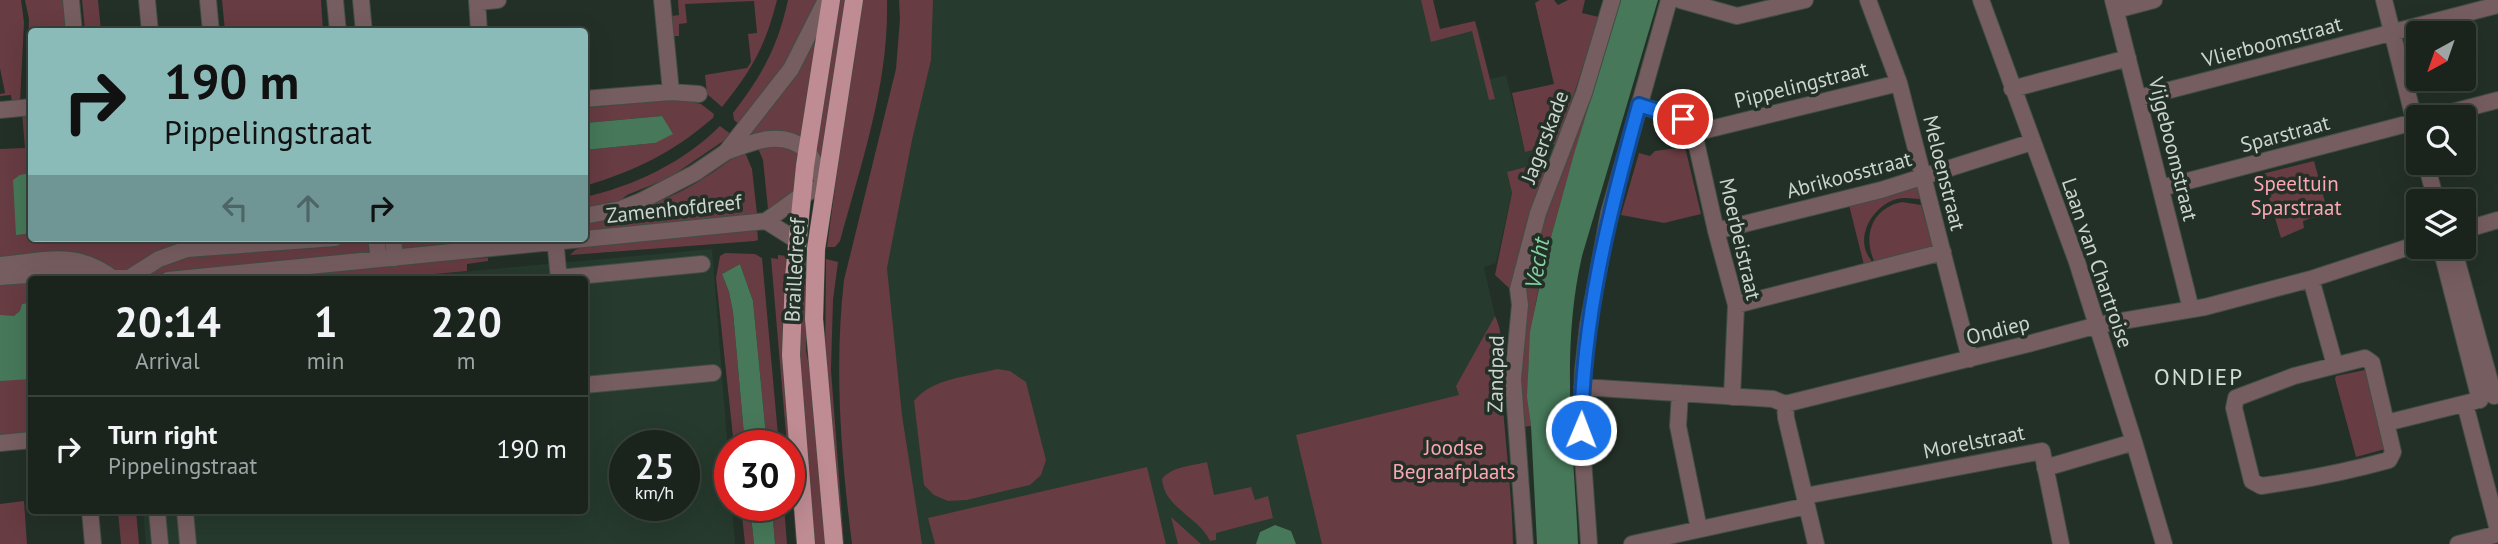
<!DOCTYPE html>
<html lang="en">
<head>
<meta charset="utf-8">
<style>
  :root { --surface:#1a241d; --page:#27302a; --text:#f1f3f6; --muted:#9fa4a4; --line:#38413b }
  body { margin:0; font-family:"PT Sans",sans-serif; background:var(--page); color:var(--text); height:100vh; display:flex; flex-direction:column; font-size:26px; white-space:nowrap }
  * { box-sizing:border-box; margin:0 }
  p { font-size:23px; color:var(--muted) }
  .icon { flex:none; width:38px; height:38px; fill:none; stroke:currentColor; stroke-width:2; stroke-linecap:round; stroke-linejoin:round }
  .map { position:relative; flex:1; overflow:hidden }
  .details { position:absolute; left:28px; top:276px; width:560px; height:238px; display:flex; flex-direction:column; background:var(--surface); border-radius:7px; box-shadow:0 7px 28px #0002,0 0 0 2px var(--line) }
  .details>* { flex:none }
  .top-card { position:absolute; left:28px; top:28px; width:560px; height:214px; border-radius:7px; box-shadow:0 7px 28px #0002,0 0 0 2px var(--line); background:#8bbbb9; color:#111; overflow:hidden }
  .needle { width:46px; rotate:220deg }
  .fabs { position:absolute; left:2406px; top:21px; display:grid; gap:14px }
  .fabs a { display:grid; place-items:center; width:70px; height:70px; border-radius:7px; background:var(--surface); box-shadow:0 7px 28px #0002,0 0 0 2px var(--line); font-size:35px }
  .speed { position:absolute; left:609px; top:430px; display:flex; gap:14px; font-size:35px; font-weight:700; text-align:center }
  .speed>* { display:grid; place-content:center; width:91px; height:91px; border-radius:50%; background:var(--surface); box-shadow:0 7px 28px #0002,0 0 0 2px var(--line); line-height:1 }
  .speed small { font-size:18px; font-weight:400 }
  .speed .limit { border:10px solid #d22; background:#fff; color:#111 }
  .pin { position:absolute; display:grid; place-items:center; width:60px; height:60px; color:#fff; margin:-30px; border:4px solid #fff; border-radius:50%; box-shadow:0 2px 7px #0007 }
  .me { position:absolute; width:77px; margin:-38px; rotate:1deg; stroke-linejoin:round; filter:drop-shadow(0 0 5px #0008) }
  .turn { display:flex; align-items:center; gap:24px; height:147px; padding:0 21px; font-size:32px }
  .turn .icon { width:91px; height:91px; stroke-width:2.5 }
  .turn b { display:block; font-size:49px; line-height:60px }
  .lanes { display:flex; align-items:center; height:66px; padding:0 21px; background:#0003; justify-content:center; gap:35px; direction:ltr }
  .lanes .off { opacity:.35 }
  .eta { display:flex; justify-content:space-evenly; align-items:center; height:119px; text-align:center }
  .eta b { font-size:42px; font-weight:800; line-height:49px }
  ul { padding:0; list-style:none }
  li { display:flex; align-items:center; gap:21px; height:105px; padding:0 21px; border-top:2px solid var(--line) }
  li div { flex:1 }
  li b { display:block; font-size:26px }
  li em { font-style:normal }
  .map>svg:first-child { display:block }
  .built { fill:#263a2d; fill-rule:evenodd }
  .green { fill:#673c42 }
  .water { fill:#467859 }
  .lines { fill:none; stroke-linecap:round; stroke-linejoin:round }
  .minor-casing { stroke:#414e45; stroke-width:18 }
  .major-casing { stroke:#414e45; stroke-width:19 }
  .minor { stroke:#765d60; stroke-width:16 }
  .major { stroke:#bf8c93; stroke-width:18 }
  .route-casing { stroke:#114b97; stroke-width:18 }
  .route { stroke:#1a73e8; stroke-width:12 }
  .labels { text-anchor:middle; stroke-width:7; stroke-linejoin:round; paint-order:stroke }
  .street-label { font-size:21px; fill:#cbd4ce; stroke:#233027 }
  .park-label { font-size:21px; fill:#fda6b3; stroke:#233027 }
  .water-label { font-size:23px; font-style:italic; fill:#85d2a2; stroke:#233027 }
  .neighbourhood-label { font-size:23px; letter-spacing:2px; fill:#cedfd3; stroke:#233027 }
</style>
</head>
<body>
<div class="map">
<svg width="2498" height="544" viewBox="0 0 2498 544">
  <rect width="100%" height="100%" fill="#233027"/>
  <path class="built" d="M926,0H1427L1436,38L1478,28L1490,79L1506,75L1525,151L1556,143L1549,161L1507,173L1512,193L1496,263L1484,267L1495,316L1489,343L1471,544H883L856,299Z
    M712,249L730,476V506H732L735,544H146L143,511H584V280H372ZM625,446H684V506H625Z"/>
  <path class="green" d="M0,0H21L24,22L20,103H12L11,95L0,96V94L5,93L0,68Z
    M25,0H65L68,31L32,32L31,82L27,77L29,19Z
    M82,0H98L101,31H85Z
    M222,0H321L323,31H225Z
    M678,0H777C765,47 752,70 722,107L707,94L705,75L747,68L751,62L748,34L757,33L754,1L685,4L687,23L679,24V36H674L672,16L679,15Z
    M788,0H818L798,49L741,126L734,120L733,113C762,76 778,46 788,0Z
    M836,0H847L822,169L816,156Z
    M860,0H887C889,83 862,161 840,241L835,247H827Z
    M899,0H933L931,60L912,140L887,268L902,415L922,544H852C841,456 834,368 844,280L896,69L900,19Z
    M1421,0H1433L1440,29L1475,21L1495,99L1489,100L1472,31L1431,42Z
    M1540,0H1554L1558,5L1568,0H1585L1582,13L1599,17L1558,143L1525,152L1512,93L1554,84L1535,3Z
    M1615,0H1621C1601,68 1579,136 1560,205C1539,278 1521,350 1531,426L1520,427L1518,404L1527,313L1526,272Z
    M813,41L816,44L801,140L751,137L746,133Z
    M680,99L701,104L714,114L713,118C672,153 637,170 585,186V150L655,143L662,116L585,123V108Z
    M31,111L32,238H544L465,249L466,259L488,258V261L467,264V271L371,280H32L31,434L0,437V149L25,148L22,112Z
    M720,126L732,135L669,178L627,195L619,202L585,212V197C634,186 684,162 720,126Z
    M784,145L800,154L794,195L768,209L763,160L757,146Z
    M1685,147L1701,214L1664,223L1621,215L1639,153L1650,156L1655,151Z
    M744,150L752,169L757,214L585,234V219C604,215 624,212 643,206C681,196 713,173 744,150Z
    M1549,161L1527,221L1512,283L1509,288L1495,275L1512,193L1507,172Z
    M2314,161L2328,213L2303,221L2304,228L2281,238L2262,174Z
    M1917,187L1920,199C1913,199 1904,197 1897,199C1877,204 1860,228 1865,248C1866,253 1870,259 1873,263L1864,265L1849,205Z
    M1902,202L1921,205L1933,248L1875,263C1862,236 1872,208 1902,202Z
    M757,228L758,240L755,241L570,255L575,250L587,245Z
    M725,253L755,254L762,258L779,446H767L753,301L740,264L722,274L729,292L733,312L745,446H734L716,278L720,256Z
    M778,255L788,256L800,544H796L789,446H787L771,258L778,259Z
    M801,257L807,258L806,351L812,379L827,544H814L799,362Z
    M826,259L838,262L833,300L831,370L844,544H840L825,361Z
    M1495,316C1506,338 1500,367 1502,392C1505,443 1512,492 1513,544H1322L1296,435L1459,395L1456,386Z
    M997,369L1010,371L1026,382L1046,460L1041,475L1030,485L967,500L948,501L934,495L924,485L914,401C932,378 971,376 997,369Z
    M2365,370L2385,449L2356,457L2335,379L2336,376Z
    M1207,462L1214,495L1251,487L1255,500L1268,496L1273,518L1216,533V540L1210,541C1199,517 1164,508 1162,479C1172,466 1192,466 1207,462Z
    M1147,467L1166,544H935L928,518Z
    M24,501L27,544H0V504Z
    M741,506H750L754,544H745Z
    M772,506H784L787,544H775Z
    M118,511H136L139,544H121Z
    M1171,517L1201,544H1178Z"/>
  <path class="water" d="M1621,0H1658L1582,256C1560,352 1574,448 1578,544H1537L1531,426L1527,397L1530,332L1546,255L1574,154Z
    M662,116L673,134L655,143L585,150V123Z
    M31,173V233L16,235L13,180L20,175Z
    M740,264L753,301L767,446H745L733,312L729,292L722,274Z
    M31,303V379L0,381V315L14,316L20,311L22,304Z
    M750,506H772L775,544H754Z
    M1275,525L1291,531L1296,544H1256L1260,532Z"/>
  <g class="lines">
    <defs>
      <path id="minor" d="M71,0L74,32
        M147,0L150,32
        M208,0L211,32
        M335,0L338,32
        M361,0L364,32
        M477,0L479,32
        M662,0L671,92
        M1680,0L1737,16L1805,0
        M1868,0L1899,83L1970,359
        M1981,0L2077,262L2134,442L2164,544
        M2113,0L2191,309
        M2384,0L2418,135
        M477,2L498,0
        M2116,10L2154,0
        M2012,89L2128,58
        M2139,98L2498,5
        M584,99L671,92L699,94
        M1639,105L1683,119L1694,133L1716,231L1736,305L1732,397
        M0,110L32,107
        M2433,117L2498,100
        M1694,133L1899,83
        M2426,163L2436,201
        M2161,188L2418,121
        M584,216L621,209L641,201L695,173L726,152L791,69L826,0
        M766,221L796,240
        M2464,230L2498,220
        M1716,231L1881,190L2032,142
        M376,238L379,259
        M393,238L395,258
        M555,238L559,280
        M2443,247L2442,252L2480,400
        M2453,247L2494,396
        M0,265C45,261 77,249 115,280
        M0,277L69,272L88,280
        M113,278H129L159,259L187,249L335,238
        M558,278L702,264
        M2311,279L2333,358V365
        M168,280L766,221L802,195L825,185C819,175 814,157 806,150C782,129 751,142 726,152
        M1736,305L1943,252
        M2365,358L2372,363L2393,452L2389,460C2346,472 2304,480 2261,486L2252,481L2234,408L2236,398L2294,376Z
        M584,385L713,373
        M1582,387L1773,399L1785,404L2028,344L2098,325L2205,307L2311,279L2418,244
        M1680,393L1678,426L1699,529
        M1785,404L1786,418L1816,544
        M2465,404L2498,530
        M2386,423L2475,401
        M0,443L32,440
        M2045,468L2134,442
        M1805,496L2042,451L2061,544
        M90,511L93,544
        M157,511L160,544
        M185,511L188,544
        M1525,544L1513,379L1520,305L1518,289L1538,213L1584,93L1612,0
        M1589,544L1581,430L1583,371L1588,326L1609,213L1669,0
        M1632,544L1807,506
        M2458,544L2498,534"/>
      <path id="major" d="M806,544L791,355L794,277L805,166L831,0
        M834,544L814,319L816,249L854,0"/>
    </defs>
    <use href="#minor" class="minor-casing"/>
    <use href="#major" class="major-casing"/>
    <use href="#minor" class="minor"/>
    <use href="#major" class="major"/>
  </g>
  <g class="lines">
    <defs>
      <path id="route" d="M1581,430C1583,315 1609,214 1639,105L1683,119"/>
    </defs>
    <use href="#route" class="route-casing"/>
    <use href="#route" class="route"/>
  </g>
  <g class="labels">
    <g class="street-label">
      <text transform="translate(2272 42) rotate(-15)" y="7">Vlierboomstraat</text>
      <text transform="translate(1801 85) rotate(-14)" y="7">Pippelingstraat</text>
      <text transform="translate(2285 134) rotate(-15)" y="7">Sparstraat</text>
      <text transform="translate(1545 137) rotate(-69)" y="7">Jagerskade</text>
      <text transform="translate(2173 149) rotate(76)" y="7">Vijgeboomstraat</text>
      <text transform="translate(1944 173) rotate(76)" y="7">Meloenstraat</text>
      <text transform="translate(1849 175) rotate(-15)" y="7">Abrikoosstraat</text>
      <text transform="translate(674 209) rotate(-6)" y="7">Zamenhofdreef</text>
      <text transform="translate(1740 239) rotate(77)" y="7">Moerbeistraat</text>
      <text transform="translate(2097 263) rotate(71)" y="7">Laan van Chartroise</text>
      <text transform="translate(795 270) rotate(-87)" y="7">Brailledreef</text>
      <text transform="translate(1998 330) rotate(-14)" y="7">Ondiep</text>
      <text transform="translate(1496 374) rotate(-89)" y="7">Zandpad</text>
      <text transform="translate(1974 442) rotate(-11)" y="7">Morelstraat</text>
    </g>
    <g class="park-label">
      <text x="2296" y="191">Speeltuin<tspan x="2296" dy="24">Sparstraat</tspan></text>
      <text x="1454" y="455">Joodse<tspan x="1454" dy="24">Begraafplaats</tspan></text>
    </g>
    <g class="water-label">
      <text transform="translate(1537 263) rotate(-80)" y="8">Vecht</text>
    </g>
    <g class="neighbourhood-label">
      <text x="2199" y="385">ONDIEP</text>
    </g>
  </g>
</svg>
<div class="fabs">
<a><svg class="needle" viewBox="-14 -14 28 28"><path d="M0-13l5 13h-10z" fill="#e53935"/><path d="M0 13l5-13h-10z" fill="#9fa4a4"/></svg></a>
<a><svg class="icon" aria-label="search" viewBox="0 0 24 24"><circle cx="10" cy="10" r="6"/><path d="M15 15l6 6"/></svg></a>
<a><svg class="icon" aria-label="layers" viewBox="0 0 24 24"><path d="M12 4l9 5-9 5-9-5zM3 14l9 5 9-5"/></svg></a>
</div>
<div class="speed"><div>25<small>km/h</small></div><div class="limit">30</div></div>
<div class="pin" style="left:1683px;top:119px;background:#d93025"><svg class="icon" aria-label="arrive" viewBox="0 0 24 24"><path d="M6 21V4h12l-3 4 3 4H6"/></svg></div>
<svg class="me" style="left:1581px;top:430px" viewBox="-20 -20 40 40"><circle r="17" fill="#1a73e8" stroke="#fff" stroke-width="3"/><path d="M0-11L8 9 0 5-8 9z" fill="#fff"/></svg>
<div class="top-card">
<div class="turn"><svg class="icon" aria-label="right" viewBox="0 0 24 24"><path d="M7 20v-9h11M14 6l5 5-5 5"/></svg><div><b>190 m</b>Pippelingstraat</div></div>
<div class="lanes"><svg class="icon off" aria-label="left" viewBox="0 0 24 24"><path d="M17 20v-9H6M10 6l-5 5 5 5"/></svg><svg class="icon off" aria-label="ahead" viewBox="0 0 24 24"><path d="M12 20V5M6 11l6-6 6 6"/></svg><svg class="icon" aria-label="right" viewBox="0 0 24 24"><path d="M7 20v-9h11M14 6l5 5-5 5"/></svg></div>
</div>
<section class="details">
<div class="eta">
<div><b>20:14</b><p>Arrival</p></div>
<div><b>1</b><p>min</p></div>
<div><b>220</b><p>m</p></div>
</div>
<ul>
<li><svg class="icon" aria-label="right" viewBox="0 0 24 24"><path d="M7 20v-9h11M14 6l5 5-5 5"/></svg><div><b>Turn right</b><p>Pippelingstraat</p></div><em>190 m</em></li>
</ul>
</section>
</div>
</body>
</html>
